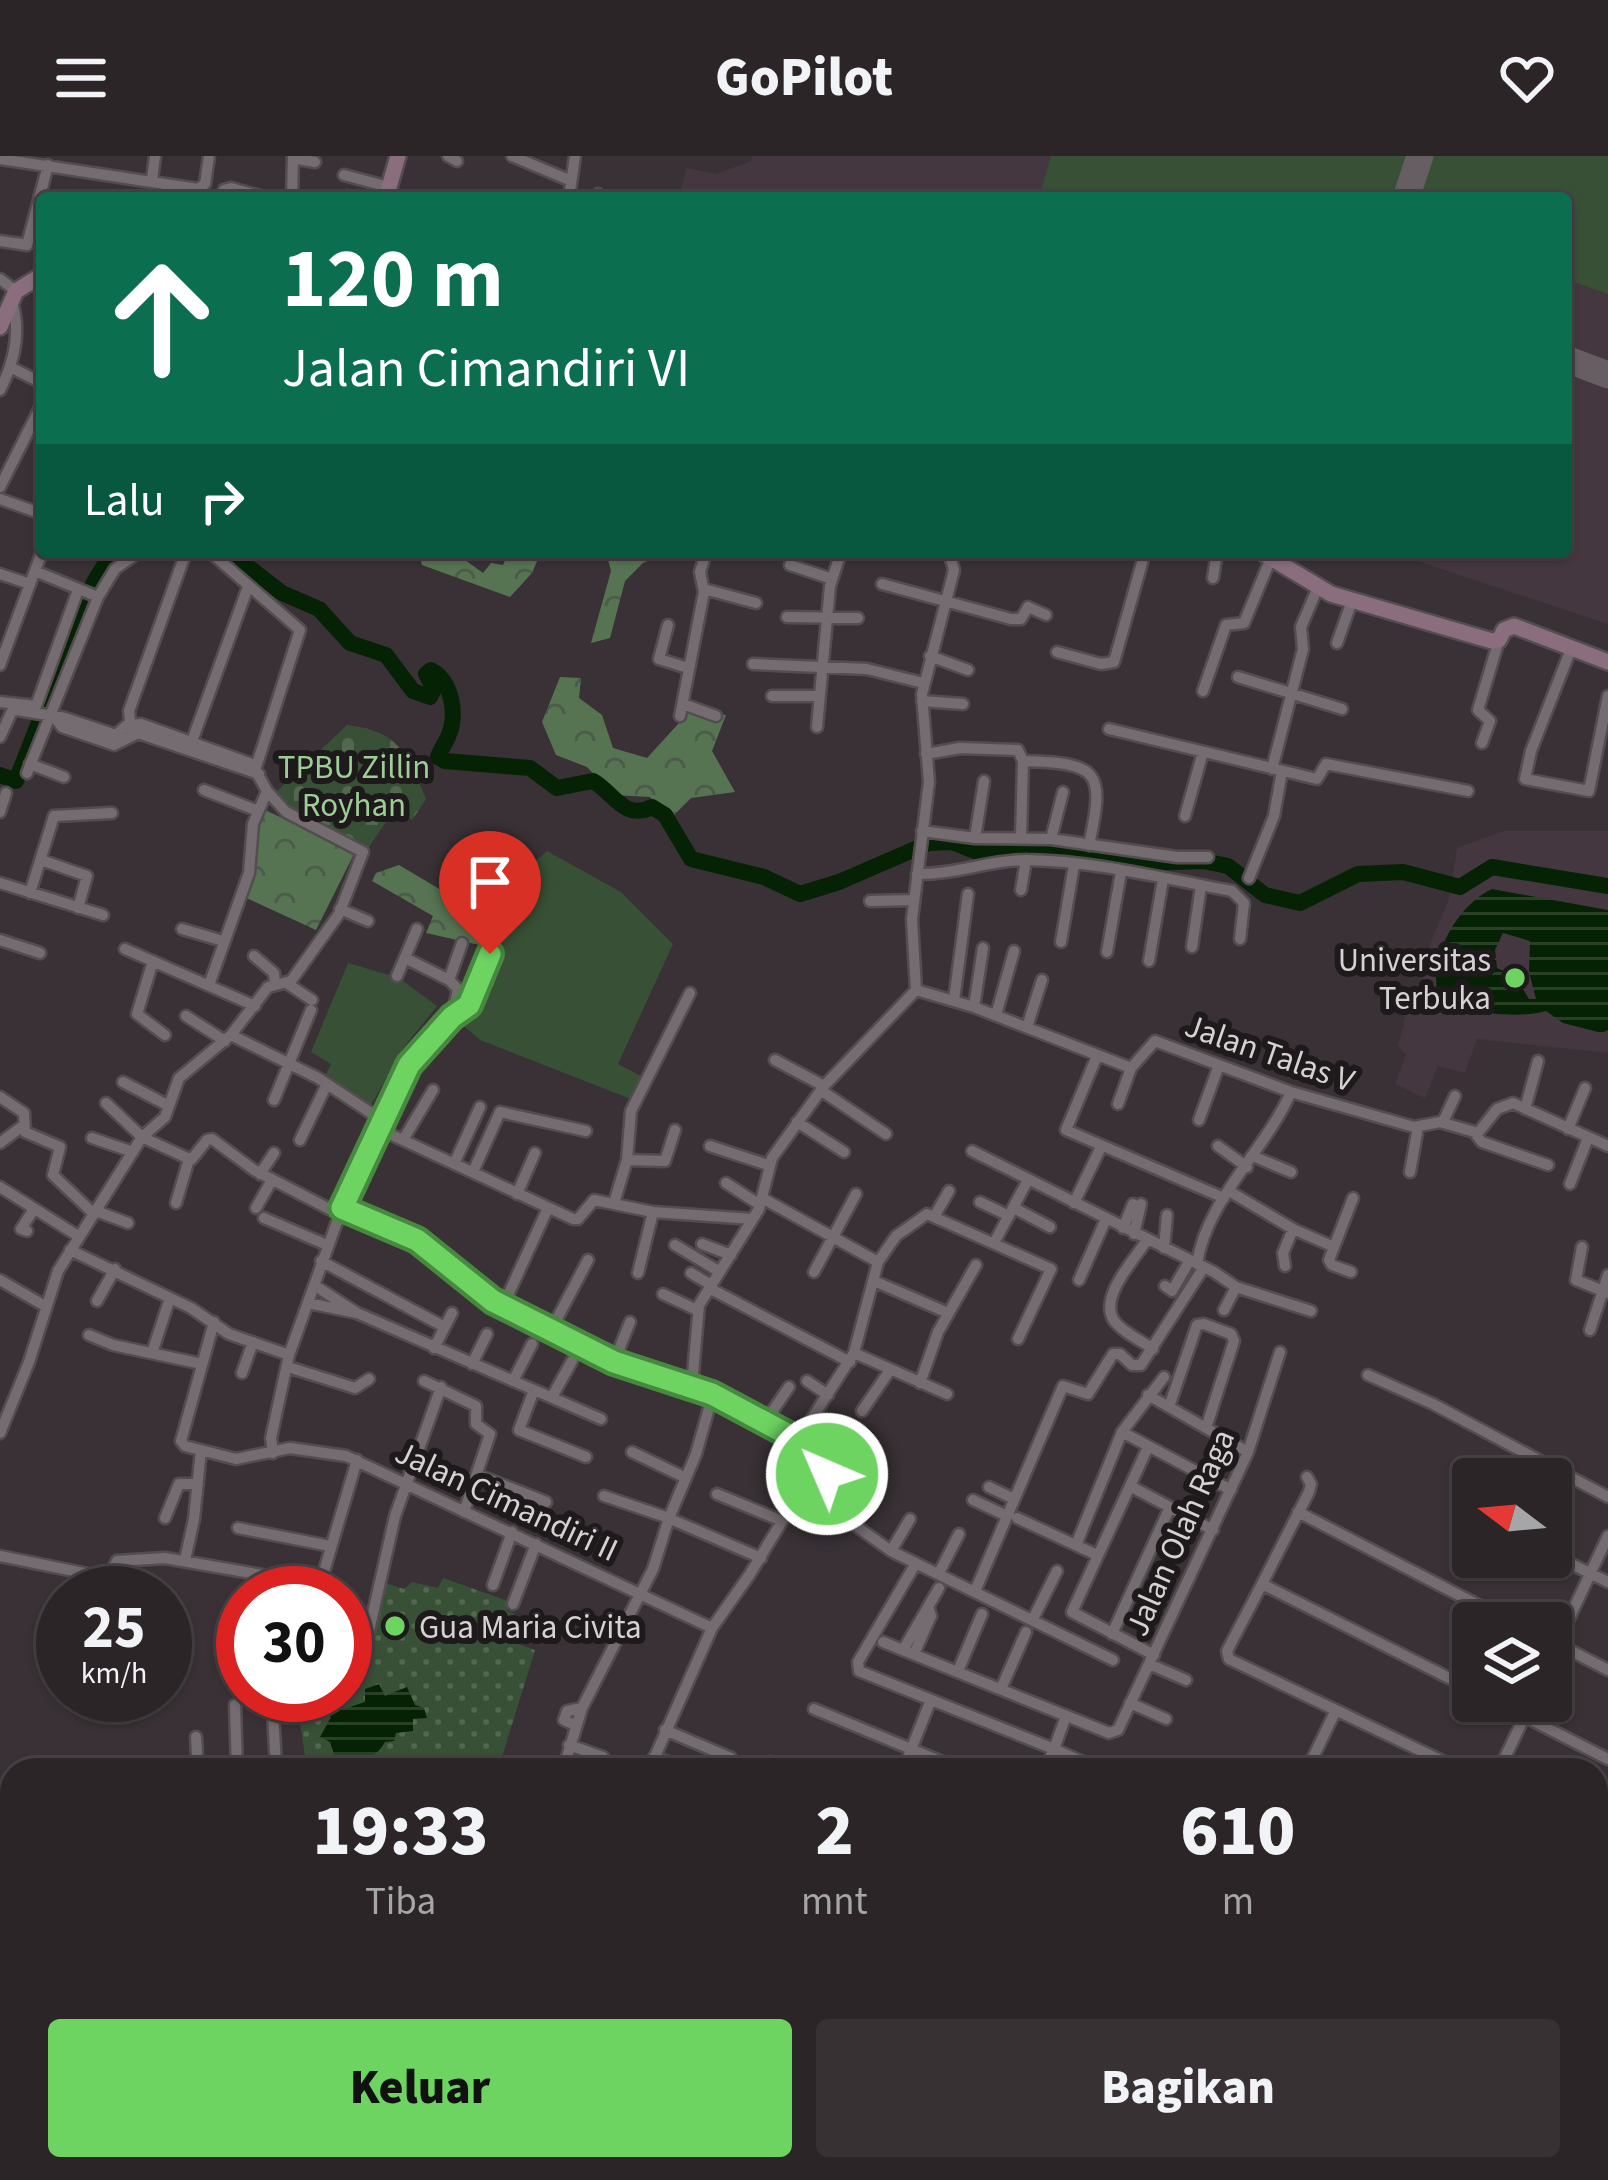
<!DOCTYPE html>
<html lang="id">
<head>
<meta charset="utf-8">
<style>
  :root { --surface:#2b2528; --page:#373134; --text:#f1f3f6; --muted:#a6a5a8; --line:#474245; --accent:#6dd361 }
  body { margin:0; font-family:"Source Sans 3",sans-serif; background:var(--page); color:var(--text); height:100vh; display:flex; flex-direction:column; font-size:45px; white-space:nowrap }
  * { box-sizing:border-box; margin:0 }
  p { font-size:39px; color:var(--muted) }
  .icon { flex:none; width:66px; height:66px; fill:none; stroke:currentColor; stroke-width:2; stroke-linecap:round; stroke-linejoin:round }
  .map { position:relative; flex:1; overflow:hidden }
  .side { position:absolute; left:0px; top:1602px; width:1608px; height:423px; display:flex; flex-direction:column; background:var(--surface); border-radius:36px 36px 0 0; box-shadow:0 3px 9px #0004,0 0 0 3px var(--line) }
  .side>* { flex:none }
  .top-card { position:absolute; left:36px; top:36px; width:1536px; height:366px; border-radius:12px; box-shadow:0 3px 9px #0004,0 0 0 3px var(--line); background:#0b6e4f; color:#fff; overflow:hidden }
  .needle { width:78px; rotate:286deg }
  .tools { position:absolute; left:1452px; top:1302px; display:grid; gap:24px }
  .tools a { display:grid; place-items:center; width:120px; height:120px; border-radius:12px; background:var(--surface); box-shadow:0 3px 9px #0004,0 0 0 3px var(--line); font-size:60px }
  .speed { position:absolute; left:36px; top:1410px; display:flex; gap:24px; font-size:60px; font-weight:700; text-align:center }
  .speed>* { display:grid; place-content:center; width:156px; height:156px; border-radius:50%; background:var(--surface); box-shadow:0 3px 9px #0004,0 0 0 3px var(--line); line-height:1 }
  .speed small { font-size:30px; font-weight:400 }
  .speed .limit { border:18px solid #d22; background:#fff; color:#111 }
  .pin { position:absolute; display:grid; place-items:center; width:102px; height:102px; color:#fff; margin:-123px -51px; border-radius:50% 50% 50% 0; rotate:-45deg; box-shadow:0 0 12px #0007 }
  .pin .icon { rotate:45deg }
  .me { position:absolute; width:132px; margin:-66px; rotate:315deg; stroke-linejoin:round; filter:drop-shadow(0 0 9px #0008) }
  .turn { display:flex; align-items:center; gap:42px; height:252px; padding:0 48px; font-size:54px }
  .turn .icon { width:156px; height:156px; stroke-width:2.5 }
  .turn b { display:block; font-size:84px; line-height:102px }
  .then { display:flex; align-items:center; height:114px; padding:0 48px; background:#0003; gap:24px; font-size:45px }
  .eta { display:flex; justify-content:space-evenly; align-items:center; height:204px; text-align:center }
  .eta b { font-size:72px; font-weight:800; line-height:84px }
  .cta { display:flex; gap:24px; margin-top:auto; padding:24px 48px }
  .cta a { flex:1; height:138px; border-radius:12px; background:var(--accent); color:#111; font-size:48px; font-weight:800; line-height:138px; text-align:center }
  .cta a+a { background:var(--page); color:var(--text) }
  header { display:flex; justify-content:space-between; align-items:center; height:156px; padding:0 48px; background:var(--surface); font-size:54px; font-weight:800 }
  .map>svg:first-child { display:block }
  .built { fill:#45373f }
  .industrial { fill:url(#industrial-grid) }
  .grass { fill:#385035 }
  .forest { fill:url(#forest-crowns) }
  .cemetery { fill:url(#cemetery-stones) }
  .park { fill:url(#park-dots) }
  .water { fill:url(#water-rules); fill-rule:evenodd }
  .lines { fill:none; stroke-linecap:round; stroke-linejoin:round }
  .river { stroke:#062204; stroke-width:16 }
  .taxiway { stroke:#665e62; stroke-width:27 }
  .street-casing { stroke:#534d50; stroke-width:15 }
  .secondary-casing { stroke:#534d50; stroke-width:20 }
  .highway-casing { stroke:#534d50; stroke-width:26 }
  .street { stroke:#756c71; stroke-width:10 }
  .secondary { stroke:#8a6e7e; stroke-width:15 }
  .highway { stroke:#ba749d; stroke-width:21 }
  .route-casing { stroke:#47893f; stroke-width:30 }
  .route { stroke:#6dd361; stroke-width:21 }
  .poi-dot { fill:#6dd361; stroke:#1e1a1c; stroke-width:4.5 }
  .labels { text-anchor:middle; stroke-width:12; stroke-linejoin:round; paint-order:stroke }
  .park-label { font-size:33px; fill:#9cce95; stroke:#1e1a1c }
  .poi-label { font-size:33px; fill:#d6d1d4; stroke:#1e1a1c; text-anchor:end }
  .street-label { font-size:33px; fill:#d6d1d4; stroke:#1e1a1c }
</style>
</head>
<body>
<header><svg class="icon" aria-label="menu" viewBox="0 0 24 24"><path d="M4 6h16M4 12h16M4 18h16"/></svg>GoPilot<svg class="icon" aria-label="heart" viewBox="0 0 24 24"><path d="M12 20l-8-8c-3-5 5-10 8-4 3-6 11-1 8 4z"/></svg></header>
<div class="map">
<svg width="1608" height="2024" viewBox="0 0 1608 2024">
  <defs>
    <pattern id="industrial-grid" width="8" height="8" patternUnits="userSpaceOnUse" patternTransform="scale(3)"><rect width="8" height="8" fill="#45373f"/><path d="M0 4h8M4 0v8" fill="none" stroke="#5f535a"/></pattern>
    <pattern id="forest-crowns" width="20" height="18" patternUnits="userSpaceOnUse" patternTransform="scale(3)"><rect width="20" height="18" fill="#567452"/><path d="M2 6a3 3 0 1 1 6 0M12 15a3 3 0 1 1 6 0" fill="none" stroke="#4c5c4a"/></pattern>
    <pattern id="cemetery-stones" width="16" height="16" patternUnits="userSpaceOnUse" patternTransform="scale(3)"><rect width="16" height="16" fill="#385035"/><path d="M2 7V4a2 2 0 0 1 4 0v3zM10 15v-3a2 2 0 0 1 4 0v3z" fill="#546851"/></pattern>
    <pattern id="park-dots" width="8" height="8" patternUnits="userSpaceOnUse" patternTransform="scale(3)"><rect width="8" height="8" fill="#385035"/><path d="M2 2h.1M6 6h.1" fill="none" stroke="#546851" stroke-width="1.8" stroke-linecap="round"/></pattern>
    <pattern id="water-rules" width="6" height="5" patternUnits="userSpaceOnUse" patternTransform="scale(3)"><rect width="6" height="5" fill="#062204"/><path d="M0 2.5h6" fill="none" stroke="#2a4128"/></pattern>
  </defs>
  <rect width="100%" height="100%" fill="#393135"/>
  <path class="built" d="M752,0H1608V468L1390,396H1566V42H679L686,12L716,18L751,5Z
    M1504,675H1608V897L1477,883L1465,917L1438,910L1425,942L1395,928L1406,899L1398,890L1407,855L1416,853L1429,791L1450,740L1457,692Z
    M209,2013H371L370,2024H209Z
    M431,2013H620L615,2024H474L460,2019L433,2024Z"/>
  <path class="industrial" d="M1596,1723L1608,1727V2024H1365L1366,2013H1596Z"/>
  <path class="grass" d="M1051,0H1410L1395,42H1326L1306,35H1297L1288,42H1039Z
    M1429,0H1608V138L1566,123V42H1414Z
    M547,695L621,736L673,788L618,908L641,920L631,943L480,884L452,860C473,827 484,798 483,759L469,748L495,714L526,713Z
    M348,807L399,822L437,850L404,891L371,949L324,922L331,908L311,896Z"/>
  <path class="forest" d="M419,396H468L465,404L483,417L491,407L503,409L509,396H541L532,417L510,441L422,409Z
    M606,396H667L643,407L625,425L610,482L591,487L611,415Z
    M560,521L581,522L579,542L602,559L613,592L647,602L690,555L726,559L712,595L735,636L691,642L669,664L650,641L614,639L587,611L556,599L542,566Z
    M265,654L355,696L316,774L242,740L256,708L253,678Z
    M399,709L483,759L484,790L426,777L433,760L372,725L376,717Z
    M781,2013H935L956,2024H795Z"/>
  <path class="cemetery" d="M347,569C400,575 407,598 426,643L412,664L396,652L368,692L283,650L275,637Z"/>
  <path class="park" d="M443,1422L508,1445L507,1455L515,1458L507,1484L535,1494L498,1614H307L296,1539H345V1465L371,1481L385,1427L404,1433L412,1426L438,1432Z"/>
  <path class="water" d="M1492,733L1608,754V874L1602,877L1563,867L1546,855C1517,863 1464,858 1439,840C1426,804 1458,748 1492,733ZM1503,777L1530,785L1529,816L1536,843H1529L1516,821L1497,812L1495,794Z
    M379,1528L385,1540L407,1531L415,1549L424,1552L427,1562L413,1563V1575L396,1577L394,1585L385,1586C373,1607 359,1603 336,1604L330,1586L320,1581L331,1561L322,1556L326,1539H336L341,1554L365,1546V1533Z"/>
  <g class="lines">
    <path class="river" d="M229,396L282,437L319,453L350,487L386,499L413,535L430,541L434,533L426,518L431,514C452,525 458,559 448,581C445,588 440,594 438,601L445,605L530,612L557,632L593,625C614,637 624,665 652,651L665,659L691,703L764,721L800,738L839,726L929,687L952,686L980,697L1036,689L1147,707L1203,705L1228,710L1265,739L1300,747L1358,718L1403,716L1460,731L1492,711L1608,730
      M0,619L16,625L94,426L107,405L119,396"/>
    <path class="taxiway" d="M1406,42L1420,0
      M1566,203L1608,219"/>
    <defs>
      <path id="street" d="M448,0L457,5
        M512,0L569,24
        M293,2L315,6
        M0,3L198,33L205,28L209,0
        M344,19L389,31
        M152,24L155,0
        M347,40L355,42
        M222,42L224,34L231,32L267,42
        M292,42L293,0
        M569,42L575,0
        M597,42L598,38
        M0,85L27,89L48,9
        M0,123L16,135
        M12,212L42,227
        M0,234C14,207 21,176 12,146
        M0,331L42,248
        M0,343L42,358
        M210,396L300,474L256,611
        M790,409L832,423
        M35,415L98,441
        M0,418L30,428L42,396
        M1213,422L1217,396
        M882,428L1011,463H1021L1028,451L1046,459
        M704,433L756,447
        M787,461L858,462
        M668,469L659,503L688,512
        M1337,487L1352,445
        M1571,493L1531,595L1525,623L1589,635L1608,540
        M1057,496L1101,508L1114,506L1145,396
        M930,500L968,514
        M753,508L867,513L923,527
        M0,509L30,428
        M1238,521L1342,553
        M1203,535L1226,469L1244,467L1271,402
        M772,540H820
        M922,545L963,548
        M0,546L36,550L78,434
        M683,548L716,560
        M680,560L704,436L700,416L706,396
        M55,562L62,571L114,589L138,577L259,618
        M817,571L830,430L841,396
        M1109,573L1317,623L1326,608L1468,635
        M131,575L129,555L186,396
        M0,581L12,555L17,554L65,562L116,579L127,569L141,568L252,608L267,635L286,656L363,696L339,758L291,825L268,831L231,879L179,922L165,961L142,981L58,1115L29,1206L0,1277
        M192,585L248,431
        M1482,587L1490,565L1478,554L1499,484
        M926,598L960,592L1018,594L1023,605C1100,607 1105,615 1089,689
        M30,608L64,621
        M1272,613L1303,493L1301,471L1318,431
        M27,617L98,441L115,413L139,396
        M204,634L258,655
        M0,656L6,637
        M1185,660L1203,596
        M922,675L975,682L1051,683L1177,701H1208
        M975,682L984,625
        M1021,682L1023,605
        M1051,683L1063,636
        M41,704L87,720L78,752
        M917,718C954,719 989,704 1027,704C1095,705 1166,723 1232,735L1244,747L1240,783
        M1249,722L1274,660L1282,615
        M0,727L103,759
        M1021,734L1026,704
        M30,737L54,660L112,657
        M870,745L914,744
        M340,753L368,765
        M182,773L223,785
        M0,784L40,797
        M1061,786L1074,709
        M1192,791L1201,730
        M125,793L255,850
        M1107,796L1121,716
        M254,800L274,817L275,828
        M405,802L449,824
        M153,805L137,858L165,879
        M1149,805L1163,723
        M397,820L417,773
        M449,824L458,833L452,861
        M449,824L462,787
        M288,828L312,844
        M209,829L249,717L253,668L267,635
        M916,834L974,851L1131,912L1155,885L1291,936L1414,971L1440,966L1478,977L1497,953L1513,947L1608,990
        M916,834L912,763L929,626L922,538L954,414L949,396
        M954,844L968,738
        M974,851L983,792
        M996,859L1014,795
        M186,860L225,885
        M1027,871L1042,824
        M231,879L318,922L383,965
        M1097,900L1066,974L1224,1042
        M775,904L824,930
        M123,926L169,950
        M822,935L886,978
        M0,941L24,957L25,976L60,991L53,1019L94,1058
        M274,944L311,854
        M106,947L142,981L185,1001L192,1003L207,984L212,983L254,1014L339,1058
        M1118,948L1131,912
        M1525,953L1538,905
        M1199,964L1218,912
        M797,966L844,996
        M1443,966L1455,940
        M379,973L573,1063H578L594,1044L653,1056L753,1063
        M1568,973L1585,932
        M1474,976L1482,986L1548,1009
        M92,982L133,996
        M300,984L327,928
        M403,984L433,934
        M0,987L24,969
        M710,990L768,1009
        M1218,990L1247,1011
        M972,995L1214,1116L1236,1131L1311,1155
        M1255,1001L1291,1016
        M627,1004L665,1005L675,974
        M454,1008L480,951
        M473,1016L500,956L586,975
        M1410,1016L1418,971
        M260,1018L274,997
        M726,1027L760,1049
        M1570,1028L1588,982
        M0,1031L78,1080
        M1229,1035L1293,1073L1334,1091
        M517,1038L535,997
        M762,1042L878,1106
        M980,1046L1009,1060
        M176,1047L189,1003
        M614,1047L627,1004L631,955L690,837
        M1074,1047L1101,991
        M256,1052L272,1024
        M342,1052L417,1084L493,1145L614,1206L713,1238L798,1284L829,1310L807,1344L787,1357L750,1418L712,1472L649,1614
        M1014,1052L1050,1071
        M96,1055L128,1067
        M935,1059L949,1035
        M264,1062L327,1089
        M1123,1072L1133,1048
        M27,1075L21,1073L34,1053
        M1134,1078L1141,1048
        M1147,1084C1135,1103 1100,1139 1113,1163C1120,1175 1142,1185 1153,1193
        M994,1087L1028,1024
        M702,1088L731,1099
        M675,1089L720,1116
        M1582,1091L1576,1124L1608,1137
        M1164,1092L1167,1059
        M70,1094L191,1152L229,1178L289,1199
        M321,1105L439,1168
        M1197,1108C1206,1044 1265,995 1291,936
        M1285,1110L1283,1097L1293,1073
        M814,1116L856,1038
        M1351,1116L1332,1109L1329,1104L1353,1042
        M638,1117L653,1056
        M691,1117L711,1129
        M0,1124L45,1150
        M1079,1124L1106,1063
        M874,1125L948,1157
        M1165,1130L1172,1135L1190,1104
        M709,1132L850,1206
        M663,1138L697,1154
        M97,1145L115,1113
        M308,1147L357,1157L314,1129
        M503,1150L548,1052
        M1224,1154L1236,1131
        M357,1157L601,1263
        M214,1166L181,1285L185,1290L236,1303L290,1292L346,1300L712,1472
        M551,1174L588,1104
        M1590,1174L1608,1119
        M89,1179L113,1189L202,1208
        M434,1192L452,1157
        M152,1197L170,1142
        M854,1197L947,1238
        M614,1206L630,1166
        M472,1208L487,1178
        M288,1211L355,1232L369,1223
        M242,1217L253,1186
        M1368,1219L1433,1248L1608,1341
        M424,1225L476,1250V1268L490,1278L464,1356
        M513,1225L532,1188
        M807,1225L828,1239
        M920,1227L938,1176L976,1109
        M692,1229L699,1149L759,1053L772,1002L824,930L916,834
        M534,1234L519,1274L586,1301
        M1148,1239L1248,1296
        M552,1241L572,1205
        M1169,1251L1197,1169L1204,1168L1231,1178L1234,1185L1206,1272
        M862,1255L890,1214
        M765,1266L789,1231
        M1122,1276L1231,1334
        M798,1284L854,1197L878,1106L896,1080L927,1058L1051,1113L1018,1183
        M1148,1291L1072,1456L1154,1499
        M632,1296L686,1322
        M273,1297L271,1282L289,1199L342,1052L409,909L452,861L469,849L491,798
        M829,1310H857
        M478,1319L546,1346
        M1307,1321L1311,1328L1309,1336L1262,1428L1473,1534
        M1130,1330L1213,1374
        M989,1331L1014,1343
        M717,1338L782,1365
        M604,1340L669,1362
        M973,1344L1007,1360
        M797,1350L814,1358L829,1356L845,1362L891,1395L1113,1504
        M1298,1356L1513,1467
        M165,1362L179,1328H198
        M1017,1362L1097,1399
        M675,1365L761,1402
        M238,1372L330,1390
        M1076,1389L1122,1276L1164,1221
        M891,1395L910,1363
        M1551,1398L1608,1426
        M0,1400L108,1422L117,1405L165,1402L320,1429L357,1304
        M185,1404L194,1363L201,1294
        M916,1407L858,1506L859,1515L1054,1593L1044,1614
        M939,1417L959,1378
        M1262,1428L1227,1495L1229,1503L1461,1614
        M493,1429L512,1376
        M975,1435L1063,1230L1088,1238L1113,1198H1120L1132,1209H1141L1204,1111
        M513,1448L536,1388
        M1033,1463L1057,1415
        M369,1475L395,1360L441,1231
        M1112,1478L1170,1351
        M883,1486L1109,1577L1118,1574L1248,1296L1280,1196
        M1554,1486L1608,1514
        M903,1494L939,1432
        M914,1498L931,1460L929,1453
        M1551,1501L1608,1380
        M1149,1508L1186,1524
        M958,1515L982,1458
        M1001,1533L1026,1476
        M272,1539L276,1610
        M1494,1545L1608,1603
        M1130,1547L1166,1563
        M235,1549L237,1614
        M814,1553L962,1614
        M1066,1560L1054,1593L1101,1614
        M575,1569L564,1564L567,1555L582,1552
        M665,1574L731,1602
        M196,1581L198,1614
        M569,1589L603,1601
        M654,1601L692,1614
        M237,1611L299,1609
        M563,1614L582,1552L653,1413L669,1362L696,1298L713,1238
        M764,1614L770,1606L808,1614
        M903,1614L930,1546
        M1160,1614L1165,1607L1183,1614
        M1307,1614L1336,1554
        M1499,1614L1532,1545
        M1596,1683L1608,1687
        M0,1879L12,1880
        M433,2013L436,2023
        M1335,2013L1337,2024
        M179,2024L181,2013
        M376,2024L377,2013
        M1096,2024L1100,2013
        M1159,2024L1163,2013
        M1189,2024L1192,2013"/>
      <path id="secondary" d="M386,42L398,0
        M0,171L16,135L42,119
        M1261,396L1331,438L1492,485L1499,484L1504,474L1514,470L1608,506"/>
      <path id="highway" d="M667,2024L702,2015L730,2024"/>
    </defs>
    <use href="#street" class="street-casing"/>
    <use href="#secondary" class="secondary-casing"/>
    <use href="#highway" class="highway-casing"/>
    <use href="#street" class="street"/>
    <use href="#secondary" class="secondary"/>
    <use href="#highway" class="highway"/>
  </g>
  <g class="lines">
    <defs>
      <path id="route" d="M490,798L469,849L452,861L409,909L342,1052L417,1084L493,1145L614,1206L712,1238L798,1284L830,1310L827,1318"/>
    </defs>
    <use href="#route" class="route-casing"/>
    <use href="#route" class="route"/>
  </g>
  <g class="poi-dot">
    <circle cx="1515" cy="822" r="12"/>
    <circle cx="395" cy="1470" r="12"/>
  </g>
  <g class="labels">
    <g class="park-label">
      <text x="354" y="622">TPBU Zillin<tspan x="354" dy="38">Royhan</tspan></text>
    </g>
    <g class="poi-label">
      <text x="1491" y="815">Universitas<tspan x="1491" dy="38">Terbuka</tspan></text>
      <text x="419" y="1482" text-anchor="start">Gua Maria Civita</text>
    </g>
    <g class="street-label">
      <text transform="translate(1270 896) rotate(19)" y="12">Jalan Talas V</text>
      <text transform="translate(507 1344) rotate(25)" y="12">Jalan Cimandiri II</text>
      <text transform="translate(1179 1376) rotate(-66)" y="12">Jalan Olah Raga</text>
    </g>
  </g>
</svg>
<div class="tools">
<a><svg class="needle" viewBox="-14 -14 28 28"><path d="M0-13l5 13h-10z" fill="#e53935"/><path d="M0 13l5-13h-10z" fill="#a6a5a8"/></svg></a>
<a><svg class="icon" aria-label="layers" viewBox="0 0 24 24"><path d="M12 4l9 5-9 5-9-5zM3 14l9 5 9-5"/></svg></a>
</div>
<div class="speed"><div>25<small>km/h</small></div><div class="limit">30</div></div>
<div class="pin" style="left:490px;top:798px;background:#d93025"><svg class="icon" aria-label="arrive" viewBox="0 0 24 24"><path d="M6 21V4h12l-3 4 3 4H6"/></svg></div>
<svg class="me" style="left:827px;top:1318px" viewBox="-20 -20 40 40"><circle r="17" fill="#6dd361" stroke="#fff" stroke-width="3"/><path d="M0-11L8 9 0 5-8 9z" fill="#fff"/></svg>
<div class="top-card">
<div class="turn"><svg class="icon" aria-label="ahead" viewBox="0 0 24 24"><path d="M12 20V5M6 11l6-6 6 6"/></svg><div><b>120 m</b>Jalan Cimandiri VI</div></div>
<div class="then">Lalu<svg class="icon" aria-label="right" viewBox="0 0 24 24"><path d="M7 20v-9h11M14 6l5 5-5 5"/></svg></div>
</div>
<section class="side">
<div class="eta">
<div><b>19:33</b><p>Tiba</p></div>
<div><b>2</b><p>mnt</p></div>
<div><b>610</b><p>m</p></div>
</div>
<div class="cta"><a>Keluar</a><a>Bagikan</a></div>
</section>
</div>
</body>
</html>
